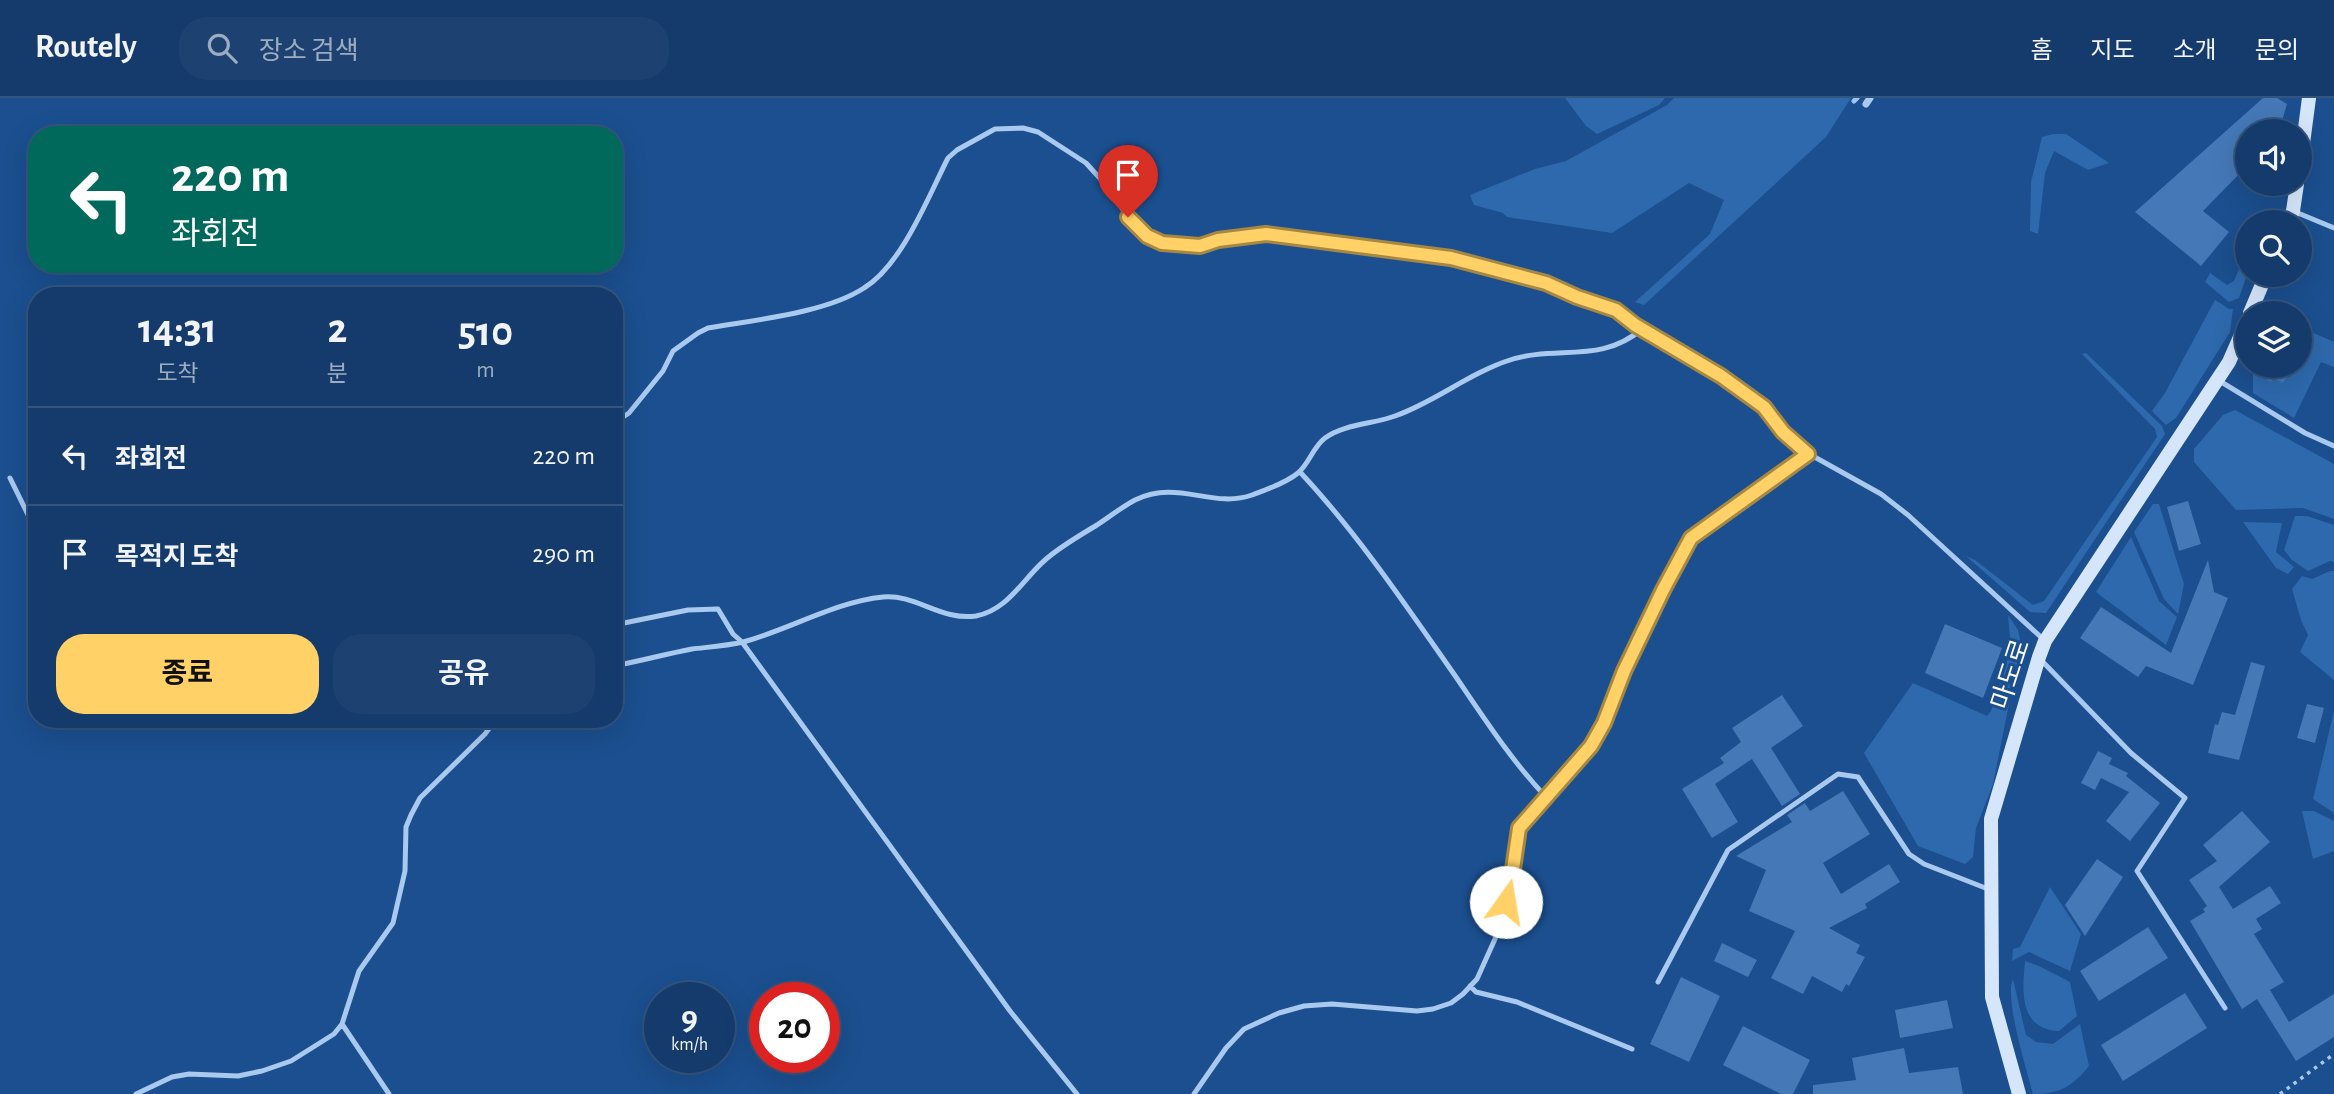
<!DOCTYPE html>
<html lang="ko">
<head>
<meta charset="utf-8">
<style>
  :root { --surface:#143b6b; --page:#1d4271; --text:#f1f3f6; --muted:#9dadc1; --line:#33557e; --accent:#ffd166 }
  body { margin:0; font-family:"Alegreya Sans","Noto Sans KR",sans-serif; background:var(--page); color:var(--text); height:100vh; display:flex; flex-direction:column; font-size:26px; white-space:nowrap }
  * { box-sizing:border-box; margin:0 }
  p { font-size:23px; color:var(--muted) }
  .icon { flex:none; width:38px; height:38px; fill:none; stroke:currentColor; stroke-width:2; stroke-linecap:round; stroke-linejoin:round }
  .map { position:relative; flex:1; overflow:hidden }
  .side { position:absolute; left:28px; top:189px; width:595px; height:441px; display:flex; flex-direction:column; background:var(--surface); border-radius:28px; box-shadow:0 7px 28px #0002,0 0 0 2px var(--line) }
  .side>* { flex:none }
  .banner { position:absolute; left:28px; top:28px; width:595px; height:147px; border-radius:28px; box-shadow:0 7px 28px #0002,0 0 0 2px var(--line); background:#00695c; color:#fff; overflow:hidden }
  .fabs { position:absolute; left:2235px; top:21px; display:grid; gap:14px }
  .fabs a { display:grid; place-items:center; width:77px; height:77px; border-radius:50%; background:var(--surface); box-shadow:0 7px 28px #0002,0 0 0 2px var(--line); font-size:35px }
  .speed { position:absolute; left:644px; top:884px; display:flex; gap:14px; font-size:35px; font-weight:700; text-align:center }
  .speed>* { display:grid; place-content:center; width:91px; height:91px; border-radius:50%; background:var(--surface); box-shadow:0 7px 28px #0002,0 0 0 2px var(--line); line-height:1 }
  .speed small { font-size:18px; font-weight:400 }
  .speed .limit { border:10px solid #d22; background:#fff; color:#111 }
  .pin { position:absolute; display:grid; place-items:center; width:60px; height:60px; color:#fff; margin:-72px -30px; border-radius:50% 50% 50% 0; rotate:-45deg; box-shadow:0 0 7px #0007 }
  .pin .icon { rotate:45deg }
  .me { position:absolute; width:77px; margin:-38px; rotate:13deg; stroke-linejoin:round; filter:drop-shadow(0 0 5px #0008) }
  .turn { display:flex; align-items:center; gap:24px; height:147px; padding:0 28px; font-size:32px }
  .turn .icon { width:91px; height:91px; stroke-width:2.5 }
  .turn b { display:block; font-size:49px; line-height:60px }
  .eta { display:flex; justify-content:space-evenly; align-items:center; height:119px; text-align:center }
  .eta b { font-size:42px; font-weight:700; line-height:49px }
  .action { display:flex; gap:14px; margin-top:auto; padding:14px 28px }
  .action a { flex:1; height:80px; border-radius:28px; background:var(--accent); color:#111; font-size:28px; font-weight:700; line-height:80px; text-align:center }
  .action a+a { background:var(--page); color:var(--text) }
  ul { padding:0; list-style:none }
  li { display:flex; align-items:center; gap:21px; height:98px; padding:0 28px; border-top:2px solid var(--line) }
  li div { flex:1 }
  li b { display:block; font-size:26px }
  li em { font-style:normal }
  header { display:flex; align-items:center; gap:42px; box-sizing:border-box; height:98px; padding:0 35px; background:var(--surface); border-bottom:2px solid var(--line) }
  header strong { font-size:33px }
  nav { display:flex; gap:38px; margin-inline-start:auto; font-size:24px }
  .search { width:490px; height:63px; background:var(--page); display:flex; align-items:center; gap:18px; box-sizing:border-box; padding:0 24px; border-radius:28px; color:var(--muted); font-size:26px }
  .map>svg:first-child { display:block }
  .green { fill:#2e69ad }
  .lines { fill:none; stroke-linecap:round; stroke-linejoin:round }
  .stream { stroke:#9cc4f0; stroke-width:5 }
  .building { fill:#4478b7 }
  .path { stroke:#a9c9ee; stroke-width:3.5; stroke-dasharray:3.5 5; stroke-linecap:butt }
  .service { stroke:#a9c9ee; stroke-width:5 }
  .minor { stroke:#a9c9ee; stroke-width:7 }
  .secondary { stroke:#d6e6fa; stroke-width:14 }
  .route-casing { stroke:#a68842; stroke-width:18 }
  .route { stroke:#ffd166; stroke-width:12 }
  .labels { text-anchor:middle; stroke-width:6; stroke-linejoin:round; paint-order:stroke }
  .street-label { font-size:26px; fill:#fff; stroke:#1b4f8f }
</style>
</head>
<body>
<header>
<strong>Routely</strong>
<div class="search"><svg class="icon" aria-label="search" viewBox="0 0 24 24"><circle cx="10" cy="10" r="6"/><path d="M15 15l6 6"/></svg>장소 검색</div>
<nav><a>홈</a><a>지도</a><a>소개</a><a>문의</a></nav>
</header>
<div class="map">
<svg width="2334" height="996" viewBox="0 0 2334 996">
  <rect width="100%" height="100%" fill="#1b4f8f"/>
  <path class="green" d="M1565,0H1665L1659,7L1597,36L1586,28Z
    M1674,0H1851L1826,39L1644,207L1635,204L1710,136L1724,102L1689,85L1612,135L1507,119L1503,115L1474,107L1470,97L1535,71L1566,63L1667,7Z
    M2053,36H2066L2109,65L2088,72L2054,53L2045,75L2038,136L2030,133L2031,84L2042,39Z
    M2247,152V177L2239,200L2229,204L2205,184L2210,175L2227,187L2234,183Z
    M2215,202L2229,211H2233L2230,234L2176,320L2166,327L2152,313L2165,295Z
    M2300,229L2334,244V269L2321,264L2294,320L2253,295V272L2256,268H2300Z
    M2086,255L2162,328L2165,336L2046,515L2030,514L1966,458L1975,462L2033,507L2044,503L2157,339L2155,331L2082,256Z
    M2235,312L2334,366V421L2303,410L2236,412L2194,364V351L2223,317Z
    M2153,406H2159L2184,486L2178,516L2164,501L2134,434Z
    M2295,418H2307L2334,427V464L2330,463L2308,473L2292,462L2284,452Z
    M2243,424L2282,425L2276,454L2294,469L2288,476L2276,470Z
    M2131,439L2159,503L2177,519L2166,547L2096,494Z
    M2330,473H2334V582L2300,554L2308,537L2301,522L2292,491L2302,478L2312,481Z
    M2008,517L2018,532L2021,546L1993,686L1976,730L1973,759L1965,766L1918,748L1864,655L1913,585L1987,618L1991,613L2011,551Z
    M2334,613V715L2313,701Z
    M2302,713H2314L2334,723V753L2313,761Z
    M2050,789L2081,836L2070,873L2029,854L2012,863L2013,851L2020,849Z
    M2025,863L2039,868L2070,884L2077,918L2059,933C2019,931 2022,894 2025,863Z
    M2013,881L2026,937L2036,944L2053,946L2080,926L2089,968C2072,989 2059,996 2033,996C2027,973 2004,900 2013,881Z"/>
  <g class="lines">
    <path class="stream" d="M1854,3L1857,0"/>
  </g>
  <path class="building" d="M2263,0H2277L2287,6L2279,33H2247V68L2203,113L2229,134L2201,168L2135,114Z
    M2243,268H2293L2283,285L2273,280L2271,284Z
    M2188,403L2201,446L2179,453L2167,409Z
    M2208,462L2214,494L2228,500L2193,587L2146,568L2138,579L2080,540L2101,509L2171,555Z
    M1945,526L2002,550L1983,600L1925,575Z
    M2251,564L2265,568L2239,662L2208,655L2215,626L2218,627L2222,614L2235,617Z
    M1782,597L1803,628L1771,650L1800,696L1782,708L1752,661L1715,686L1738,724L1712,740L1682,691L1724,665L1720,660L1741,644L1732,630Z
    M2307,606L2324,610L2315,645L2297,640Z
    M2098,653L2112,660L2109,666L2128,675L2126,678L2160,705L2130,743L2106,723L2129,694L2101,680L2095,692L2081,685Z
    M1843,693L1870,736L1823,765L1841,796L1889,766L1900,784L1865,806L1867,810L1829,830L1860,847L1856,855L1865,859L1849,888L1846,886L1842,894L1812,878L1803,896L1771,880L1795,833L1749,813L1766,772L1736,758L1792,724L1787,717L1805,705L1810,713Z
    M2242,713L2270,744L2219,789L2233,811L2270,788L2281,805L2256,821L2262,831L2254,836L2284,884L2270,892L2289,924L2334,896V939L2296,963L2257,901L2242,911L2190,823L2205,814L2203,811L2207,808L2189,782L2217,763L2203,747Z
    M2097,761L2123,779L2085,838L2065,807Z
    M2148,829L2168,860L2099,903L2080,873Z
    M1722,845L1757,862L1748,879L1714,863Z
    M1681,879L1720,898L1689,964L1650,946Z
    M2185,895L2207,930L2123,983L2101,947Z
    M1947,902L1953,930L1900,940L1895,912Z
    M1743,928L1810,962L1793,996H1781L1723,967Z
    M1904,950L1909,975L1958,969L1963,996H1813V987L1856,982L1852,960Z"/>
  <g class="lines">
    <path class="path" d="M2280,996L2334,956"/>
    <path class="service" d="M2293,113L2334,130
      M2218,282L2305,335L2334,348
      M614,325L629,315L663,273L673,253L698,235L708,230C754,222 826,215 864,190C902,167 928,99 948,60L957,52L995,31L1023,30L1038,34L1086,65L1106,87L1128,119L1147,138L1162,145L1200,148L1218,142L1266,136L1451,161L1546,185L1577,199L1616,212L1635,227L1721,278L1764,309L1802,352L1881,396L1908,417L2043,541
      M1300,374C1358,436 1407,509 1456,579C1484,620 1511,662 1546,699
      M10,380L37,435
      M614,527L688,512L718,511L733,536L742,544L1010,913L1077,996
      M2041,562L2131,655L2185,700L2137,773L2225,910
      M614,568C640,563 666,556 692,551C709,549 726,548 743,544C789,532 834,504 883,499C916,496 941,523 976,518C1008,512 1023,481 1045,462C1061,448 1079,438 1097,427C1109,419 1122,409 1135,402C1178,381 1212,411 1252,397C1266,392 1286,385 1298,375C1309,366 1313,349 1325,340C1344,326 1374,326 1395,318C1435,304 1468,276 1507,263C1555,246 1600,267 1642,231
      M1658,884L1728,752L1838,676L1858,679L1909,756L1924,766L1988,791
      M1470,888L1476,894L1517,904L1632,951
      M342,926L389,996
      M136,996L172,979L189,976L238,978L262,973L291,963L334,936L342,926L359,873L393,825L405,773L406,729L411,717L420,700L485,636L496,621
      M1194,996L1226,950L1244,931L1279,915L1304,908L1332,906L1417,913L1433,911L1451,905L1463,896L1477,881L1495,841L1511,785L1519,730L1591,648L1679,458L1691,440L1808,356"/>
    <path class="minor" d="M1866,6L1870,0"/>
    <path class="secondary" d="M2300,68L2309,0
      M2288,124L2293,113L2297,86
      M2250,215L2266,177
      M2019,996L1992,899L1991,721L2039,559L2045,543L2229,264L2247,223"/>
  </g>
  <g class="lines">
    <defs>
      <path id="route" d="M1128,119L1147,138L1162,145L1200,148L1218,142L1266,136L1451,160L1546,185L1577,199L1616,212L1635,227L1721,278L1764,309L1783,334L1808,356L1691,440L1663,492L1624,573L1604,625L1591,648L1519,730L1511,785L1506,804"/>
    </defs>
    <use href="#route" class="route-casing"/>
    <use href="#route" class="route"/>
  </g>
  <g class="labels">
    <g class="street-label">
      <text transform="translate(2010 576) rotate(-72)" y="9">마도로</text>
    </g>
  </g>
</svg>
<div class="fabs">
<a><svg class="icon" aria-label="sound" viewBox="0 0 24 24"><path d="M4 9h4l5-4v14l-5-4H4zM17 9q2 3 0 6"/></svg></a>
<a><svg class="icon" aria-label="search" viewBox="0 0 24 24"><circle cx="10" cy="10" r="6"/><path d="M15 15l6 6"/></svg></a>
<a><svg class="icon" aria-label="layers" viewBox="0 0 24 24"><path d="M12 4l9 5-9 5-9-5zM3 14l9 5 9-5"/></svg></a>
</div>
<div class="speed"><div>9<small>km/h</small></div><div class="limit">20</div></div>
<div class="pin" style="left:1128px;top:119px;background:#d93025"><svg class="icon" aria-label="arrive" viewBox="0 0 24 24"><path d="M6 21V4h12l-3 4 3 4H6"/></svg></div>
<svg class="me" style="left:1506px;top:804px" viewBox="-20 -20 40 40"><circle r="19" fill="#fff"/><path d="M0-13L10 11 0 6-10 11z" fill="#ffd166"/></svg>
<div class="banner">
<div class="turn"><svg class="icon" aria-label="left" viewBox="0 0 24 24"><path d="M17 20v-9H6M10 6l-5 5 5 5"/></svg><div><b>220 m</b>좌회전</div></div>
</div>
<section class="side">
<div class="eta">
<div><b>14:31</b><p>도착</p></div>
<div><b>2</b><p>분</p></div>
<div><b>510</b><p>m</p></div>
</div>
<ul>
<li><svg class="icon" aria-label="left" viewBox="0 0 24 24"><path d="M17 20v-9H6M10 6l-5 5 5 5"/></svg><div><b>좌회전</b></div><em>220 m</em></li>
<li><svg class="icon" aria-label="arrive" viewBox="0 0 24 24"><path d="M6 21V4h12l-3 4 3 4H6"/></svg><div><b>목적지 도착</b></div><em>290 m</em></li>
</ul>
<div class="action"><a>종료</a><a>공유</a></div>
</section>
</div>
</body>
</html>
